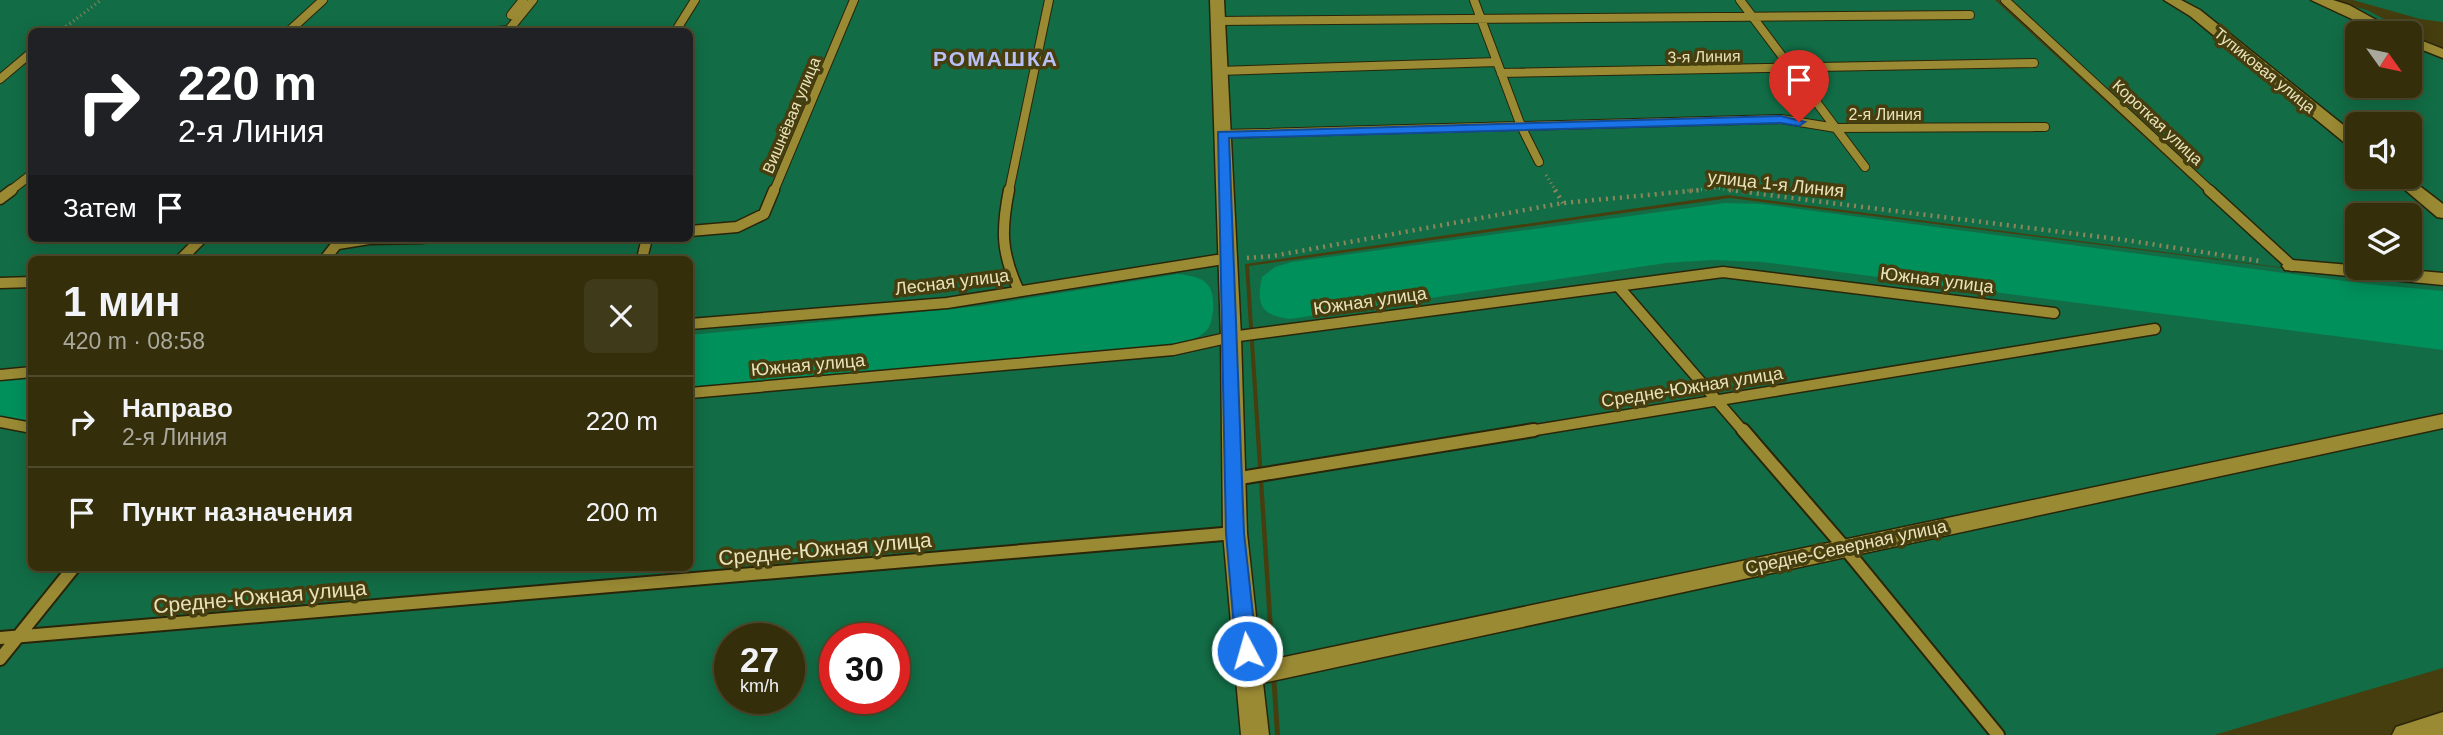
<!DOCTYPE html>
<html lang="ru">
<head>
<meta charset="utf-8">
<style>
  :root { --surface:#342e0b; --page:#3f3a19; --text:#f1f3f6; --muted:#a9a89d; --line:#4e4a2c }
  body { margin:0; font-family:Arial,sans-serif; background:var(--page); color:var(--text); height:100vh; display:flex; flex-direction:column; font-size:26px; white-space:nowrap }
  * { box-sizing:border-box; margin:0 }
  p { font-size:23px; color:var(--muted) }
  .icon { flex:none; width:38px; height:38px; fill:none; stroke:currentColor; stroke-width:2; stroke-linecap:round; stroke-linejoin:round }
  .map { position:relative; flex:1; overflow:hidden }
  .panel { position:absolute; left:28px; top:256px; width:665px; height:315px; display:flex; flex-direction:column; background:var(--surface); border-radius:10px; box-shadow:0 4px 18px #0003,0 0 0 2px var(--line) }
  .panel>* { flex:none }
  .guide { position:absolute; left:28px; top:28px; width:665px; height:214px; border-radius:10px; box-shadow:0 4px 18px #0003,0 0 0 2px var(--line); background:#202124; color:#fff; overflow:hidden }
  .needle { width:46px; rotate:123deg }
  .fabs { position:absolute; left:2345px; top:21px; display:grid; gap:14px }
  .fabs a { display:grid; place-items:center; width:77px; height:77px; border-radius:10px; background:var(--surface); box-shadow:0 4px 18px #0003,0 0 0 2px var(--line); font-size:35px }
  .speed { position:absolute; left:714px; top:623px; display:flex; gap:14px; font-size:35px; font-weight:700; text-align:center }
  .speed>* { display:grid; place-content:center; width:91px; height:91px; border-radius:50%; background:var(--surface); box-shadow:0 4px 18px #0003,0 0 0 2px var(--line); line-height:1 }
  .speed small { font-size:18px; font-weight:400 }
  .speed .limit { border:10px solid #d22; background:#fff; color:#111 }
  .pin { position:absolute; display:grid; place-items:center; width:60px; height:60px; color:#fff; margin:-72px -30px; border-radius:50% 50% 50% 0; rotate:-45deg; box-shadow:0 0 7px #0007 }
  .pin .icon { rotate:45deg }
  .me { position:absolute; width:77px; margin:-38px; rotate:354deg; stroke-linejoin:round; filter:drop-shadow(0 0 5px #0008) }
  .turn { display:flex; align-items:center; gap:24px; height:147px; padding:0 35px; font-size:32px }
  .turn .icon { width:91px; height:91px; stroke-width:2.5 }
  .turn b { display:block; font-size:49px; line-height:60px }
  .then { display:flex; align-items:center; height:66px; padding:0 35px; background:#0003; gap:14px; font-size:26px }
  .round { display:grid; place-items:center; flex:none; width:74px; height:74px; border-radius:10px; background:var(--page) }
  .summary { display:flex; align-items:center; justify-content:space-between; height:119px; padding:0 35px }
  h1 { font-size:42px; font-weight:600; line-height:52px }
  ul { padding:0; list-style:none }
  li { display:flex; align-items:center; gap:21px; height:91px; padding:0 35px; border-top:2px solid var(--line) }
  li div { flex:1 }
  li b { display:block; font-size:26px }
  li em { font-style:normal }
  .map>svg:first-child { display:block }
  .green { fill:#126d46; fill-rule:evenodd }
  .forest { fill:#00905b }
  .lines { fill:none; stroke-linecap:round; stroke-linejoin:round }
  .service-far2-casing { stroke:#2a2509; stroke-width:10 }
  .service-far1-casing { stroke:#2a2509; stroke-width:13 }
  .service-casing { stroke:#2a2509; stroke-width:16 }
  .minor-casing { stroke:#2a2509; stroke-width:3 }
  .path-far1 { stroke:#8e865a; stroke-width:3.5; stroke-dasharray:1 3.5; stroke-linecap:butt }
  .path { stroke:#8e865a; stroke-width:4.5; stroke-dasharray:2 5; stroke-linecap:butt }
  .service-far2 { stroke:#9a8a34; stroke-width:8 }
  .service-far1 { stroke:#9a8a34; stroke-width:10 }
  .service { stroke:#9a8a34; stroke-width:12 }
  .minor { fill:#9a8a34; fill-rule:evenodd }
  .route { fill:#1a73e8; stroke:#114b97; stroke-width:2 }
  .labels { text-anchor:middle; stroke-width:7; stroke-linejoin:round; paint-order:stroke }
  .far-street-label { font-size:16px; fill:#eae2ba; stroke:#463e0f }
  .street-label { font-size:18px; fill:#eae2ba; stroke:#463e0f }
  .far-district-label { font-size:21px; font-weight:bold; letter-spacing:2px; fill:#b9c0f8; stroke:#463e0f }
  .near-street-label { font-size:21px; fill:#eae2ba; stroke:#463e0f }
</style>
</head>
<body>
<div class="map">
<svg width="2443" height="735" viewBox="0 0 2443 735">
  <rect width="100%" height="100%" fill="#463e0f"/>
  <path class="green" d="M0,0H1995L2287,268L1728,195L1245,264L1275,735H0ZM32,32H690V238H32ZM32,259H690V567H32ZM730,639H789V698H730ZM835,639H894V698H835Z
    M1999,0H2330L2367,10L2443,50V668L2214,735H1280L1249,266L1730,198L2290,269ZM2357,33H2410V86H2357ZM2357,124H2410V177H2357ZM2357,215H2410V268H2357Z
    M2353,0H2443V22L2420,19Z"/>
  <path class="forest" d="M1725,203L1761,204L2368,284L2443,291V350L1762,262L1712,260L1666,263L1290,319C1261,315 1256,305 1262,277L1275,267L1292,262Z
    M1178,274C1205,277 1215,283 1213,311C1212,319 1211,326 1206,331C1196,341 1177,343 1164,346L690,388V335L981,306Z
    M31,377V424L0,426V379Z"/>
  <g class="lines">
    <defs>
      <path id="service-far2" d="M1474,0L1521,126L1539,162
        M1740,0L1865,167
        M2005,0L2211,191
        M519,17L511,15L523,0
        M1218,21L1970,15
        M288,32L323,0
        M486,32L508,30
        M507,32L533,0
        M675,32L695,0
        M1219,71L1497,62
        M1501,73L2034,63
        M0,79L32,52
        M1222,134L1781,119L1836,128L2045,127
        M10,191L32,174
        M774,191L854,0
        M1009,191L1049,0"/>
      <path id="service-far1" d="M1009,190C1001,230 1001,253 1019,291
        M2209,190L2292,266
        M0,199L12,190
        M690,231L737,227L764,214L774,190
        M338,244L369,239L423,238
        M181,259L202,238
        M325,259L340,240
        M642,259L647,238
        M0,283L32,282
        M1618,286L1744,432
        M690,324L947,303L1217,260
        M0,375L32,372
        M690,393L1173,350L1231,337L1723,272L2054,313
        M0,422L32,428
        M1523,432L2155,329"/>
      <path id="service" d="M1743,430L1844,547L1998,735
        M1234,479L1534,430
        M0,638L1235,533
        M0,659L74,567"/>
      <path id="minor" d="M1210,0H1224L1241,337L1247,533L1261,662L2443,414V428L1263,683L1269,735H1241L1223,533L1221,337Z
        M2164,0H2181L2200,10L2357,136V149L2351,148L2190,16Z
        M2311,0H2333L2349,5L2400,33H2382Z
        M2410,36L2443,49V58L2410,45Z
        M2390,177H2408L2443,204V218L2437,217Z
        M2292,260L2443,273V285L2285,270L2282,266L2285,262Z
        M2443,712V735H2392L2396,727Z"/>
    </defs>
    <use href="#service-far2" class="service-far2-casing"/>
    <use href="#service-far1" class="service-far1-casing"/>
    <use href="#service" class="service-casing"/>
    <use href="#minor" class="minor-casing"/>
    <path class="path-far1" d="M59,32L101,0
      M1546,175L1556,191
      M1683,191L1717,188L1743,191"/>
    <path class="path" d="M1555,190L1563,203
      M1729,190L2125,240L2260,261
      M1247,258L1273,256L1563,203L1701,190"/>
    <use href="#service-far2" class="service-far2"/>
    <use href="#service-far1" class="service-far1"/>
    <use href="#service" class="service"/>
    <use href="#minor" class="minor"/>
  </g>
  <path class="route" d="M1781,116L1805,122L1799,126L1781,123L1229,138L1244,533L1257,651L1254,657L1247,659L1239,657L1236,651L1226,533L1218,132Z"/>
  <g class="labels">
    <g class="far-street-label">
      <text transform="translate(1704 56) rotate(-1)" y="6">3-я Линия</text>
      <text transform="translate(2265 70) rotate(39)" y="6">Тупиковая улица</text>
      <text x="1885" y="120">2-я Линия</text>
      <text transform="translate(791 115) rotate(-67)" y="6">Вишнёвая улица</text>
      <text transform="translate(2158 122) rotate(43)" y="6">Короткая улица</text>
    </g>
    <g class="street-label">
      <text transform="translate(1776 184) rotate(6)" y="6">улица 1-я Линия</text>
      <text transform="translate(1937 280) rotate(7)" y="6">Южная улица</text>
      <text transform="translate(952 282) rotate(-7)" y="6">Лесная улица</text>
      <text transform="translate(1370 301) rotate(-8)" y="6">Южная улица</text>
      <text transform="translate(808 365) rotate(-5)" y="6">Южная улица</text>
      <text transform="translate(1692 387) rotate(-9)" y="6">Средне-Южная улица</text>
      <text transform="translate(1846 547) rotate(-12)" y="6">Средне-Северная улица</text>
    </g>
    <g class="far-district-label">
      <text x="996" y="66">РОМАШКА</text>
    </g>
    <g class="near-street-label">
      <text transform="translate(825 549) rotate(-5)" y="7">Средне-Южная улица</text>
      <text transform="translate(260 597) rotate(-5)" y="7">Средне-Южная улица</text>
    </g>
  </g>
</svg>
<div class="fabs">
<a><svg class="needle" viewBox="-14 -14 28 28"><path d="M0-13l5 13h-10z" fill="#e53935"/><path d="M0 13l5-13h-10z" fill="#a9a89d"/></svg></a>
<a><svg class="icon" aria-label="sound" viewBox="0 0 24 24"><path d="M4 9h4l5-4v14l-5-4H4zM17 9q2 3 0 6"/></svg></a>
<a><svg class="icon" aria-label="layers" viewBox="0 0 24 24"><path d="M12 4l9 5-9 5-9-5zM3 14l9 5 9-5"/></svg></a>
</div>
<div class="speed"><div>27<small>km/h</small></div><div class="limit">30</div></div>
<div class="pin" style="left:1799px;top:122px;background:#d93025"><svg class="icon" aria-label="arrive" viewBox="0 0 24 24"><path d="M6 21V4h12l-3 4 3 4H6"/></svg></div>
<svg class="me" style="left:1247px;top:651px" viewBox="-20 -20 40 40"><circle r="17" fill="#1a73e8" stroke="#fff" stroke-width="3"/><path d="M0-11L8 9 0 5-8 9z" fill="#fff"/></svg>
<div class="guide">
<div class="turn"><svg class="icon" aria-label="right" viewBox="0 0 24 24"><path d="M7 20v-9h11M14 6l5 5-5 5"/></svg><div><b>220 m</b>2-я Линия</div></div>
<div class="then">Затем<svg class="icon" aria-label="arrive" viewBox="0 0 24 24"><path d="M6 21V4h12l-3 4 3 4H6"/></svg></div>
</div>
<section class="panel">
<div class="summary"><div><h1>1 мин</h1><p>420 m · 08:58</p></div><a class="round"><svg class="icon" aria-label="close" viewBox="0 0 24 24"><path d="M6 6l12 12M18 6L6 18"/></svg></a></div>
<ul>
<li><svg class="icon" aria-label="right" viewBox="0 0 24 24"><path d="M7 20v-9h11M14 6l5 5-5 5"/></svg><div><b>Направо</b><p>2-я Линия</p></div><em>220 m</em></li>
<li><svg class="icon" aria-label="arrive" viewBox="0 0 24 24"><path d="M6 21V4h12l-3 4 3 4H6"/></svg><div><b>Пункт назначения</b></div><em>200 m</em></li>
</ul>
</section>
</div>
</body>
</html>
